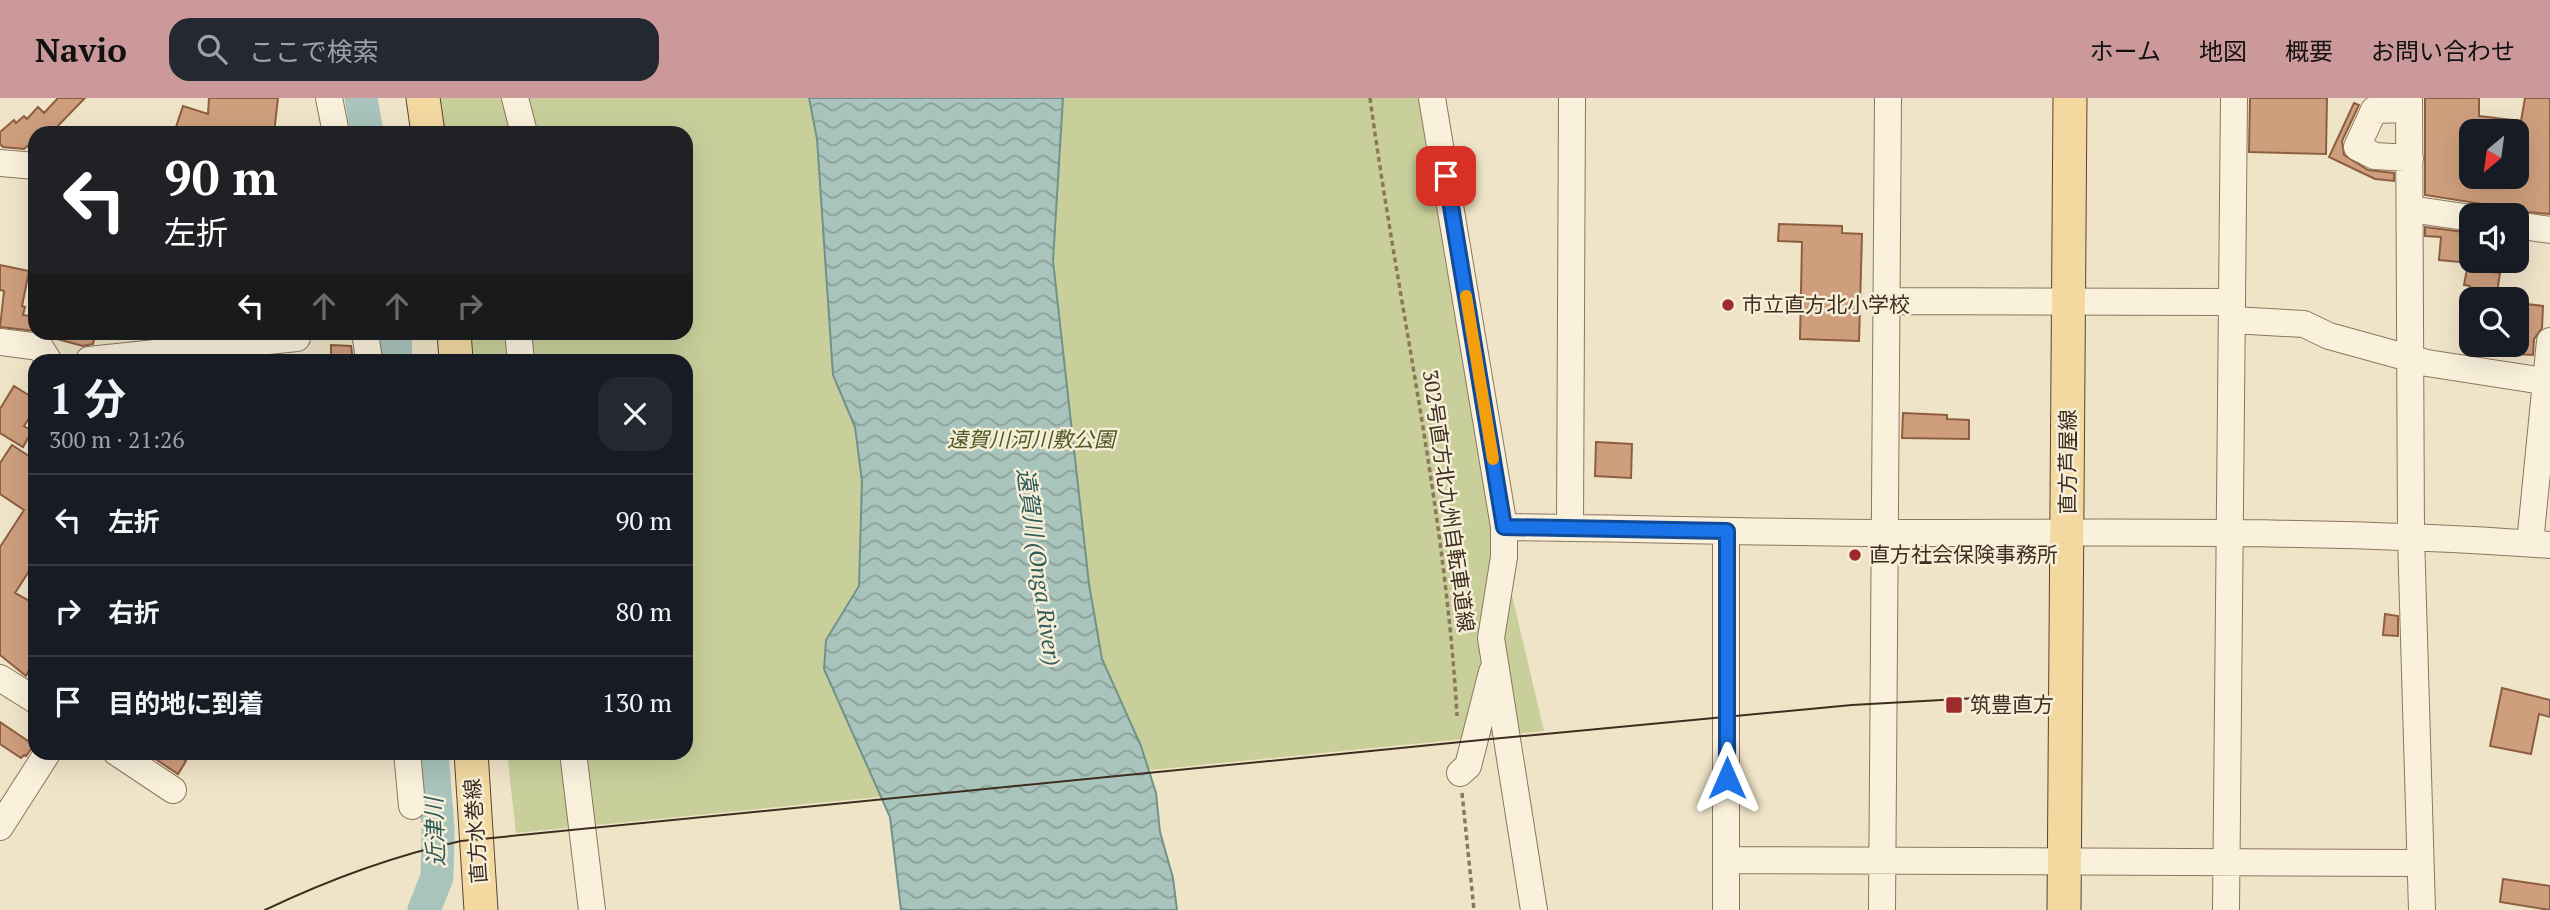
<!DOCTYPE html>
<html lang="ja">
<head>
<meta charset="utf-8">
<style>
  :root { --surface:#171b24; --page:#242831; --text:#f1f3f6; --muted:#9ea1a6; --line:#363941; --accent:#cc999b }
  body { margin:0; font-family:"PT Serif","Noto Sans JP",serif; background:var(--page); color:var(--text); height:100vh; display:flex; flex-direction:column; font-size:26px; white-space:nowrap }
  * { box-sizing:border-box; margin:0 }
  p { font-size:23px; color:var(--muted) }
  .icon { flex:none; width:38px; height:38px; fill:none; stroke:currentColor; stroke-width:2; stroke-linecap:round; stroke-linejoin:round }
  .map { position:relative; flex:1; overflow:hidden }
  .sheet { position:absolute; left:28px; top:256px; width:665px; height:406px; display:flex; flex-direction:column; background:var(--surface); border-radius:21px; box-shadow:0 7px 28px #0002 }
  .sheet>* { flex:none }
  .hud { position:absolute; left:28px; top:28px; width:665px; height:214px; border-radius:21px; box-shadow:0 7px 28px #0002; background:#202124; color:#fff; overflow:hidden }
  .needle { width:46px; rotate:209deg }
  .fabs { position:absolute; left:2459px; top:21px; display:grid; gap:14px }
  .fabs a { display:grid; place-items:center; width:70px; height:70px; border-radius:14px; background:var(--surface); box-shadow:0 7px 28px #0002; font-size:35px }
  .pin { position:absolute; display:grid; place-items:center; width:60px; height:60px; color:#fff; margin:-30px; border-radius:14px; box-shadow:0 4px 10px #0006 }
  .me { position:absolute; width:77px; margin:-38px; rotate:0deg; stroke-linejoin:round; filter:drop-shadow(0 0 5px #0008) }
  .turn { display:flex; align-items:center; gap:24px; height:147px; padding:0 21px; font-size:32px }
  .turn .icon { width:91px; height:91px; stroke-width:2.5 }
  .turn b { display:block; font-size:49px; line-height:60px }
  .lanes { display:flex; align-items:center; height:66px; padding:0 21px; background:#0003; justify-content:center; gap:35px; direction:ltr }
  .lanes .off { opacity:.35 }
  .round { display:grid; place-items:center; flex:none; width:74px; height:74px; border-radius:21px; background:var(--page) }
  .summary { display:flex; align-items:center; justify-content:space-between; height:119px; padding:0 21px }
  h1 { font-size:42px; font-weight:700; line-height:52px }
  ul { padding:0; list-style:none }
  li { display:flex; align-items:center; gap:21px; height:91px; padding:0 21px; border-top:2px solid var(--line) }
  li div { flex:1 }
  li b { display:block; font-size:26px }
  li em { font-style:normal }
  header { display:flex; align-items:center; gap:42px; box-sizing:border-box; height:98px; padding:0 35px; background:var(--accent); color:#111 }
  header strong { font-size:33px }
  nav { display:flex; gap:38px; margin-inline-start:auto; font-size:24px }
  .search { width:490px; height:63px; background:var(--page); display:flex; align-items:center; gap:18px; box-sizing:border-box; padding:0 24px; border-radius:21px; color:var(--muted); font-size:26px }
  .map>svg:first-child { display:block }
  .green { fill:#c9cf9b }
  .water { fill:url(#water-waves); stroke:#6f938a; stroke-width:2 }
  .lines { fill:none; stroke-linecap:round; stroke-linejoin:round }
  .river { stroke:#a9c4bc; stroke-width:33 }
  .building { fill:#cf9f7d; stroke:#8d5f41; stroke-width:2; fill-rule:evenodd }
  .minor-casing { stroke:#8d765c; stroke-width:28 }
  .major-casing { stroke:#5b4430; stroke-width:35 }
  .path { stroke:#8d765c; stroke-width:3.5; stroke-dasharray:5 3.5; stroke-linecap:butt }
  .minor { stroke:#faf1dc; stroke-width:26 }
  .major { stroke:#f3d9a0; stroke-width:33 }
  .tram { stroke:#3d2e20; stroke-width:2 }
  .route-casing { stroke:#114b97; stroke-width:18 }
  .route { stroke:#1a73e8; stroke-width:12 }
  .slow { stroke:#f59e0b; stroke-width:12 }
  .poi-dot { fill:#9e2a2b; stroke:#f7eed8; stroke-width:2.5 }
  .labels { text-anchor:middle; stroke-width:5; stroke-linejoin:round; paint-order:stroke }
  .poi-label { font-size:21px; fill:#3d2e20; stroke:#f7eed8; text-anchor:start }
  .park-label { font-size:21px; font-style:italic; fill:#4d5a26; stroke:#f7eed8 }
  .street-label { font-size:21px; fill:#3d2e20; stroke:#f7eed8 }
  .water-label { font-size:23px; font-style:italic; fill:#2f5d5a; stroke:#f7eed8 }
</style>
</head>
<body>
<header>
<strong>Navio</strong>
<div class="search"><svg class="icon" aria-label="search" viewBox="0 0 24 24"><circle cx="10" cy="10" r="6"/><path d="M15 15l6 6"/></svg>ここで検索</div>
<nav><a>ホーム</a><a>地図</a><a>概要</a><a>お問い合わせ</a></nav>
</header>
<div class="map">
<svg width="2550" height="812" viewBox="0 0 2550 812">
  <defs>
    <pattern id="water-waves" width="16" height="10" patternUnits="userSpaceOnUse" patternTransform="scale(1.75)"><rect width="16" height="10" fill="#a9c4bc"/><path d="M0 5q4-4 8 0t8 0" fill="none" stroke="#8ba098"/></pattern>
  </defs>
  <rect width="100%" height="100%" fill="#f0e4c8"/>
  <path class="green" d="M431,0H1425L1491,408L1544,633L516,735L507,655L686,654V262H466L463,235L686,234V35H437Z"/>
  <path class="water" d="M809,0H1063L1053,163L1089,486L1102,561L1141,648L1156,695L1160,734L1173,780L1177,812H901L890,719L824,571L826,542L859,488L862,383L855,329L833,277L817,41Z"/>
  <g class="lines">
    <path class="river" d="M361,0L367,35
      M395,234L396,262
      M424,812L437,779L438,730L432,654"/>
  </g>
  <path class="building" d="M58,0H85L51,35H35V42L24,51L3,49L0,46V34L14,22L16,25L24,18L27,21L38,9L44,15Z
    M209,0H278L274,35L251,31L250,35H174L183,8L208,16Z
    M2250,0H2327L2326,56L2249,54Z
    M2425,0H2479V18L2521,23L2525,0H2550V116L2502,112V109L2425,97ZM2465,33H2516V79H2463Z
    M2354,5L2359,7L2342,43L2344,57L2368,72L2394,75V83L2375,81L2329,59Z
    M1779,126L1842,128V135L1862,136L1859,243L1800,241L1802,144L1778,143Z
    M2425,129L2471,135V165L2439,162L2441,139L2425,138Z
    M0,167L29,173L22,208L25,209L23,217L35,219V233L0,229L4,193L0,192Z
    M2467,171L2500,175L2496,201H2468L2470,188L2464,187Z
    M2518,205L2543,208L2542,230L2534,241L2533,257L2516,256Z
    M51,234H96L93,246L83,248L53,240Z
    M331,247L351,248L353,262H331Z
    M14,288L35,301V311L24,328L32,333L23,349L0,335V311Z
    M1903,315L1947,317V321L1969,322V341L1902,340Z
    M1596,344L1632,346L1631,380L1595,378Z
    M12,347L35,362V464L15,495L35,506V576L29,572L26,578L0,557V449L24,412L0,396V365Z
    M2385,516L2398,518V538L2383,537Z
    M2502,590L2550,602V619L2539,616L2531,656L2490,648Z
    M0,624L34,647L26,658L24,657L21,660L0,646Z
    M145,654H172L186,663L178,676Z
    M2503,781L2550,788V812L2500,804Z"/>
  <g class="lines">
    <defs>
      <path id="minor" d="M329,0L336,35
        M515,0L524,35
        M1432,0L1504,429V459L1491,540L1534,812
        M2409,0L2411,438L2422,812
        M2409,11L2374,12L2357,49L2375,58L2410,60
        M0,65L35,68
        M2410,111L2471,120
        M2516,127L2550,132
        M1887,203L2232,204
        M2232,222L2304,226L2329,238L2427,265L2550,284
        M365,234L369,262
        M518,234L521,262
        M0,244L40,249L48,262
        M89,262L297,240
        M1504,429C1636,430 1768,435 1900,435C2117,435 2334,431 2550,447
        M1570,429L1572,0
        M2530,445L2550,243
        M0,580L35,602
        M116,654L173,692
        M407,654L412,708
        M573,654L592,812
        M1460,675L1468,668L1492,574
        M0,729L48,654
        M1727,762L2419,765
        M1726,812V433
        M1882,812L1888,0
        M2226,812L2234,0"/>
      <path id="major" d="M423,0L428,35
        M454,234L456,262
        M471,654L481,812
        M2064,812L2070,0"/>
    </defs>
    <use href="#minor" class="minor-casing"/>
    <use href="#major" class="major-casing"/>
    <path class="path" d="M1370,0C1398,206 1445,409 1457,618
      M1462,695L1474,812"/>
    <use href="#minor" class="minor"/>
    <use href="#major" class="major"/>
    <path class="tram" d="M265,812C328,782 392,758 461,743L1491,641L1852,607L2031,597"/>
  </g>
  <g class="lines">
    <defs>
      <path id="route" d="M1446,78L1504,429L1727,433V680"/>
    </defs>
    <use href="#route" class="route-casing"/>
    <use href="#route" class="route"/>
    <path class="slow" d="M1466,198L1493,361"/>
  </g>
  <g class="poi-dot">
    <circle cx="1728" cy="207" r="7"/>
    <circle cx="1855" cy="457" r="7"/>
    <rect x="1945" y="598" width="18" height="18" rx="3.5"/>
  </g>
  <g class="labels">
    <g class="poi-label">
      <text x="1742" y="214">市立直方北小学校</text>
      <text x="1869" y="464">直方社会保険事務所</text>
      <text x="1970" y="614">筑豊直方</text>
    </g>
    <g class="park-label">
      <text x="1031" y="349">遠賀川河川敷公園</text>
    </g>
    <g class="street-label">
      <text transform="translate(2068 364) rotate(-90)" y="7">直方芦屋線</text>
      <text transform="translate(1448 403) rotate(82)" y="7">302号直方北九州自転車道線</text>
      <text transform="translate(476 733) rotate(-94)" y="7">直方水巻線</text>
    </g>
    <g class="water-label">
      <text transform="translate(1039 469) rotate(82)" y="8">遠賀川 (Onga River)</text>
      <text transform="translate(435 734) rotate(-92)" y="8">近津川</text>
    </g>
  </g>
</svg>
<div class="fabs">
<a><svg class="needle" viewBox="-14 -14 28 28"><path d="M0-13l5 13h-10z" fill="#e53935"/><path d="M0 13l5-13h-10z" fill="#9ea1a6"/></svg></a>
<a><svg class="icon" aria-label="sound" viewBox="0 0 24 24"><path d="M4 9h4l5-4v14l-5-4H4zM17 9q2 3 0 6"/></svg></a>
<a><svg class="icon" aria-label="search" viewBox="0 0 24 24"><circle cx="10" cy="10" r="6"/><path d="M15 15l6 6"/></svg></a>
</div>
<div class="pin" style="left:1446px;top:78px;background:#d93025"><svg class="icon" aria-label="arrive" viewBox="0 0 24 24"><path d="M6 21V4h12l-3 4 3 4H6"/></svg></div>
<svg class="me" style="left:1727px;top:680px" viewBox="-20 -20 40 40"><path d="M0-17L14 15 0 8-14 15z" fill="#1a73e8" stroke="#fff" stroke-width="4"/></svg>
<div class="hud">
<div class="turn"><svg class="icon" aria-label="left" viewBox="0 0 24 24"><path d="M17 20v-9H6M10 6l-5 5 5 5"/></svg><div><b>90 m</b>左折</div></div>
<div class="lanes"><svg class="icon" aria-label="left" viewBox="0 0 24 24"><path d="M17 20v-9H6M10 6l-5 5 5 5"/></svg><svg class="icon off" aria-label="ahead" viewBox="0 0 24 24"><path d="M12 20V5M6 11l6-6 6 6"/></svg><svg class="icon off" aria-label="ahead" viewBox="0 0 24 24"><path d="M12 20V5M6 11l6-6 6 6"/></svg><svg class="icon off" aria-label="right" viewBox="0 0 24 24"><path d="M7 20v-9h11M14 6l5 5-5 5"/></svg></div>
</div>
<section class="sheet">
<div class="summary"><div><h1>1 分</h1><p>300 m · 21:26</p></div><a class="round"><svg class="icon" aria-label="close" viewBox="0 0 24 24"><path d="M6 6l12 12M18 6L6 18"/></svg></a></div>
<ul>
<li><svg class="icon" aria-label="left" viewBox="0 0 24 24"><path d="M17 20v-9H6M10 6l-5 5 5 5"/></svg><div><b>左折</b></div><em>90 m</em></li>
<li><svg class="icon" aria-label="right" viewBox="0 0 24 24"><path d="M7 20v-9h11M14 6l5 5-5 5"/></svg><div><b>右折</b></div><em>80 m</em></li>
<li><svg class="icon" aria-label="arrive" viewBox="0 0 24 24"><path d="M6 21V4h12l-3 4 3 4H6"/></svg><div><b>目的地に到着</b></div><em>130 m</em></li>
</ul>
</section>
</div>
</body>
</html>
